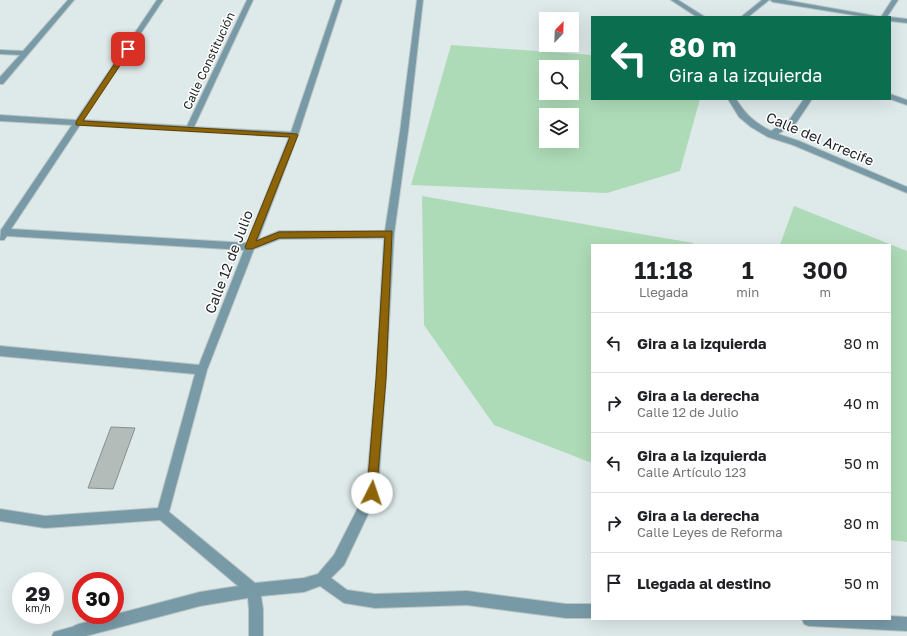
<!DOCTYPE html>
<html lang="es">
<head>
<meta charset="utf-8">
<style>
  :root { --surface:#fff; --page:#f2f2f2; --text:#202124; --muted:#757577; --line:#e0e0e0 }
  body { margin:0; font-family:"Golos Text",sans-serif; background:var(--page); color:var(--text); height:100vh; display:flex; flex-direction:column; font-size:15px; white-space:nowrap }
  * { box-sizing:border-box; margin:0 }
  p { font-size:13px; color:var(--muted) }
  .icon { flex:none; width:22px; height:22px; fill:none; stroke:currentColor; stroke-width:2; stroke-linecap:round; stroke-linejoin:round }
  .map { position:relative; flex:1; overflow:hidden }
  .drawer { position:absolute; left:591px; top:244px; width:300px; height:376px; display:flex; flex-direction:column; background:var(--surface); border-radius:0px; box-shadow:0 4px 16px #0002 }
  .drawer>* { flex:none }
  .guide { position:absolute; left:591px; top:16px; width:300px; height:84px; border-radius:0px; box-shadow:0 4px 16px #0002; background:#0b6e4f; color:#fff; overflow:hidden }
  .needle { width:26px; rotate:23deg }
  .tools { position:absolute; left:539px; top:12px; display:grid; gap:8px }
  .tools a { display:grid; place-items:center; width:40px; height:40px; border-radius:0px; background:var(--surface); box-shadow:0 4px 16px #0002; font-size:20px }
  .speed { position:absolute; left:12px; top:572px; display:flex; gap:8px; font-size:20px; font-weight:700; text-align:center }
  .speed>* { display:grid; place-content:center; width:52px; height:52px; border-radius:50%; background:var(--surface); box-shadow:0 4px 16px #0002; line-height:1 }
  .speed small { font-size:10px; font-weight:400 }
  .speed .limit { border:6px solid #d22; background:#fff; color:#111 }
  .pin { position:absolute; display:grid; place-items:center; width:34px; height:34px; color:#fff; margin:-17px; border-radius:8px; box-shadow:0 2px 6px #0006 }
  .me { position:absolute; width:44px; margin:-22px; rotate:4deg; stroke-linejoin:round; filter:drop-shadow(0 0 3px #0008) }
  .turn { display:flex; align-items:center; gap:14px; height:84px; padding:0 12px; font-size:18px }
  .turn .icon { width:52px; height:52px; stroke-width:2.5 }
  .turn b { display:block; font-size:28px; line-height:34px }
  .eta { display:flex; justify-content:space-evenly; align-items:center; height:68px; text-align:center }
  .eta b { font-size:24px; font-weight:600; line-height:28px }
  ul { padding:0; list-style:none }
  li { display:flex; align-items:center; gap:12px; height:60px; padding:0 12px; border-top:1px solid var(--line) }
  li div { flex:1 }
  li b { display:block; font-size:15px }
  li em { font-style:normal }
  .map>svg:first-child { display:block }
  .green { fill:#aedbb7; fill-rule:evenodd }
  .building { fill:#b3bcb9; stroke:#87908d }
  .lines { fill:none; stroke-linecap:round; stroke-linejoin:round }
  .lane-casing { stroke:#bbc5c5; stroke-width:2 }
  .street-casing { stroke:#bbc5c5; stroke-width:2 }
  .lane { fill:#789aa6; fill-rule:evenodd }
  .street { fill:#789aa6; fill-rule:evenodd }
  .route { fill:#8e6409; stroke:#5c4106 }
  .labels { text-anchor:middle; stroke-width:3; stroke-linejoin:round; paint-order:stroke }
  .far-street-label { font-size:12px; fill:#1d2121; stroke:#fff }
  .street-label { font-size:14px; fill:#1d2121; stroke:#fff }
</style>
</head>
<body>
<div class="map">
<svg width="907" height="636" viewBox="0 0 907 636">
  <rect width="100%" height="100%" fill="#dee9e9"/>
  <path class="green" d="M451,45L592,55V99H700L680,171L607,193L411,185ZM546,67H572V93H546ZM546,115H572V141H546Z
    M422,196L693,243V245H592V463L494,425L424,325Z
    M794,206L907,251V542L890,540V245H780Z"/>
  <path class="building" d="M111,427L135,428L113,489L88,488Z"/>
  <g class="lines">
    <defs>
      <path id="lane" d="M79,625L83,627L85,631L82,636H52L54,632Z"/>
      <path id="street" d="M68,0H74L3,84H0V77L20,55L0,54V50L23,51Z
        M157,0H163L83,120L187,126L247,0H253L194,127L291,132L336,0H342L298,135L258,240L279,231H385L400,132L417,0H423L408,132L394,234L386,379L378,493L344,565L331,578L347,590L375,594L467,591L566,604H592V618H566L467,605L375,608L344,603L320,586L304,592L261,596L263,609V636H249V609L248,598L200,606L86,636H74L72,631L74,626L79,624L200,592L238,586L160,520L45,528L0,521V509L45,516L158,508L195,374L0,356V346L199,365L244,250L7,236L4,240H0L1,230L72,125L0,121V115L76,120ZM80,125L289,137L247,243L11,229ZM384,238L376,379L366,492L334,555L318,574L304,578L255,583L169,512L207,370L254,249L280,239Z
        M671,0H678L705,17H697Z
        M762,0H769L748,17H741Z
        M770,0H785L881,17L892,0H898L887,17H866L773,2Z
        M890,17L907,19V23L890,21Z
        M890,94L907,100V105L890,99Z
        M728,99H736C746,115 754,122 771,131L790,119L804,99H812L796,123L778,134L799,141L907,187V193L793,145L768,137L751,127L739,117Z
        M890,616L907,617V631L809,626L804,624L802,619H890Z"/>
    </defs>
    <use href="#lane" class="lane-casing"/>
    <use href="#street" class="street-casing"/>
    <use href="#lane" class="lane"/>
    <use href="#street" class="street"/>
  </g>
  <path class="route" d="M128,47L131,49L83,121L297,134L298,135L256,241L279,232L392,231L386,379L376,496L372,498L368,496L367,493L376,379L385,237L279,238L252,249H246L245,247L290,137L76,125V122L125,48Z"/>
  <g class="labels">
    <g class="far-street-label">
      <text transform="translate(209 61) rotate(-65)" y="4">Calle Constitución</text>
    </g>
    <g class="street-label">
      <text transform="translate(820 139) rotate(23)" y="5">Calle del Arrecife</text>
      <text transform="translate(229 262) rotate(-69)" y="5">Calle 12 de Julio</text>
    </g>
  </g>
</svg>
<div class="tools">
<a><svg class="needle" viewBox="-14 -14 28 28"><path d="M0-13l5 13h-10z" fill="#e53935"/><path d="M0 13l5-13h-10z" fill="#757577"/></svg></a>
<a><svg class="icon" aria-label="search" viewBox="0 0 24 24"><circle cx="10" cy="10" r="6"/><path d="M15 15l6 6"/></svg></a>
<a><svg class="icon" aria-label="layers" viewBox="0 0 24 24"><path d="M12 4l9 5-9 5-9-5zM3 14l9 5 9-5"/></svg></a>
</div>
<div class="speed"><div>29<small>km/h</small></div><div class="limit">30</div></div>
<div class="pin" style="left:128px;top:49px;background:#d93025"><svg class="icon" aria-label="arrive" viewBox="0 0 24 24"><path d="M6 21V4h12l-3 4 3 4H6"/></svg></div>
<svg class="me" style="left:372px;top:493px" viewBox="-20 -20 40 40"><circle r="19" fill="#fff"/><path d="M0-13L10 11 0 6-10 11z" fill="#8e6409"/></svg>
<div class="guide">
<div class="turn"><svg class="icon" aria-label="left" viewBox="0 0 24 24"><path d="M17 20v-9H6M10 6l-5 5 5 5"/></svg><div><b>80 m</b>Gira a la izquierda</div></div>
</div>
<section class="drawer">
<div class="eta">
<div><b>11:18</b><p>Llegada</p></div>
<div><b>1</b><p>min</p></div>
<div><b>300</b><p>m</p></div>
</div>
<ul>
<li><svg class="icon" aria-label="left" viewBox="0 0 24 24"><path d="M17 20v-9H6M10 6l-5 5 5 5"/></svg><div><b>Gira a la izquierda</b></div><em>80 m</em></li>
<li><svg class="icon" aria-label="right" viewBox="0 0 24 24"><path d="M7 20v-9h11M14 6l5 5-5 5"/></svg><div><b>Gira a la derecha</b><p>Calle 12 de Julio</p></div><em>40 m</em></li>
<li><svg class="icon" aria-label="left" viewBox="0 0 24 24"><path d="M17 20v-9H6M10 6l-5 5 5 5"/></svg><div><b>Gira a la izquierda</b><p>Calle Artículo 123</p></div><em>50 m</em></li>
<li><svg class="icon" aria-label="right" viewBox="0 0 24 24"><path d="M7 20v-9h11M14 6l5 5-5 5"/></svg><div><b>Gira a la derecha</b><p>Calle Leyes de Reforma</p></div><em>80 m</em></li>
<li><svg class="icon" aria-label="arrive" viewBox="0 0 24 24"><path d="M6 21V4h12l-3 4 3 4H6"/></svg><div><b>Llegada al destino</b></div><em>50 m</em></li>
</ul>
</section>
</div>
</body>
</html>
